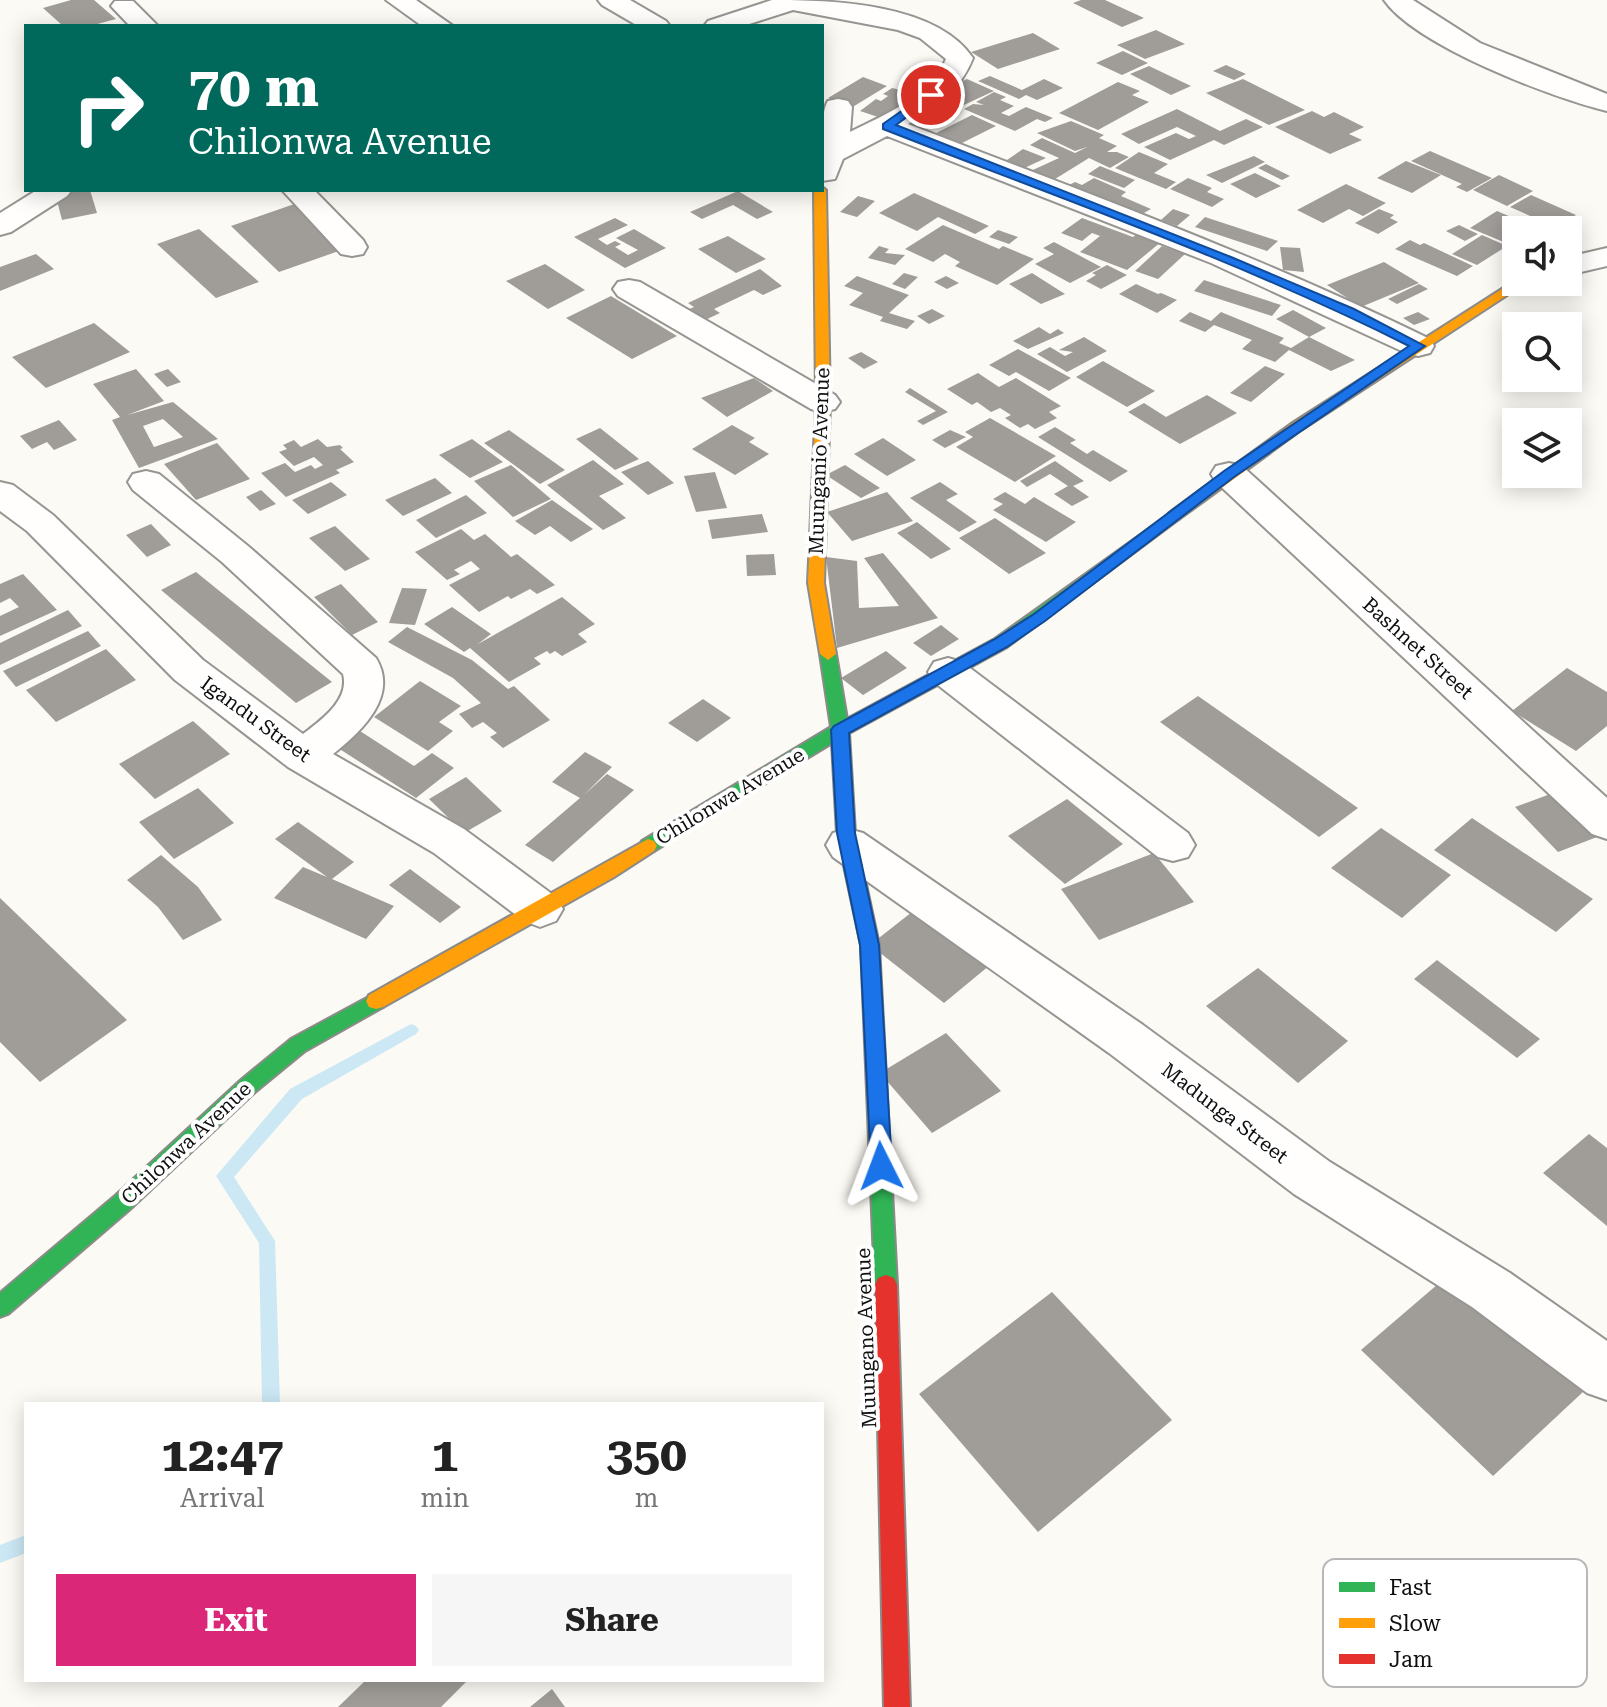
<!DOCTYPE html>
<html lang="en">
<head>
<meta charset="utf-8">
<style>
  :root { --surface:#fff; --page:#f6f6f6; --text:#222; --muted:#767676; --accent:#db2777 }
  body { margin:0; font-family:"Roboto Serif",serif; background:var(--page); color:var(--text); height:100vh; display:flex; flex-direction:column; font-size:30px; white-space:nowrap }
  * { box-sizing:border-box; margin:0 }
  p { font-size:26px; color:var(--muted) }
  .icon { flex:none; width:44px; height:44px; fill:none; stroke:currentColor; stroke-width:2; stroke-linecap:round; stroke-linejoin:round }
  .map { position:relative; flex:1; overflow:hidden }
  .side { position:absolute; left:24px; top:1402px; width:800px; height:280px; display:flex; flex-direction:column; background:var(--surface); border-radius:0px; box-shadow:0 4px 20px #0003 }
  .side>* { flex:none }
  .top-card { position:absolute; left:24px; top:24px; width:800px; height:168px; border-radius:0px; box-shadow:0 4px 20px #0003; background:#00695c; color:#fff; overflow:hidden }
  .tools { position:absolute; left:1502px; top:216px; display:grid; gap:16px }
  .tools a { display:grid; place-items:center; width:80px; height:80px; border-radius:0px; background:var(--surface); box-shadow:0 4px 20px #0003; font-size:40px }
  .pin { position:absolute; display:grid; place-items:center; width:68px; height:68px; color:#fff; margin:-34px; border:4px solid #fff; border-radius:50%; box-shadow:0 2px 8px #0007 }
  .me { position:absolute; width:88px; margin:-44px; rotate:357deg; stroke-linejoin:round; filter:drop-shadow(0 0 6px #0008) }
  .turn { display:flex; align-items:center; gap:28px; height:168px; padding:0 32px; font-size:36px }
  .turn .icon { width:104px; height:104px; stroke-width:2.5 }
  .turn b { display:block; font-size:56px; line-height:68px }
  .eta { display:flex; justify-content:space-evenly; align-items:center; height:136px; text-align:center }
  .eta b { font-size:48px; font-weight:700; line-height:56px }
  .button { display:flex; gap:16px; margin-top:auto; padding:16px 32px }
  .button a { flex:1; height:92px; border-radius:0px; background:var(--accent); color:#fff; font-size:32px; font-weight:700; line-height:92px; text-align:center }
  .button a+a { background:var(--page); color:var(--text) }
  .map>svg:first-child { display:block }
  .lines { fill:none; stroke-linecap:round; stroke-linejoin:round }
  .stream { fill:#cce8f5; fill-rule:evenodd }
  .building { fill:#a09d99; fill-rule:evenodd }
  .street-casing { stroke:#969592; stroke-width:4 }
  .fast-casing { stroke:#8c8b89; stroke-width:4 }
  .slow-casing { stroke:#8c8b89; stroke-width:4 }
  .jam-casing { stroke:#8c8b89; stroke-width:4 }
  .street { fill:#fffefd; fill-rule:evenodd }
  .fast { fill:#30b455; fill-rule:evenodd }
  .slow { fill:#ff9f0a; fill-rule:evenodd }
  .jam { fill:#e5322d; fill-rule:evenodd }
  .route { fill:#1a73e8; stroke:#114b97; stroke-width:2 }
  .labels { text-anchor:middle; stroke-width:8; stroke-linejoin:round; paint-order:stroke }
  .street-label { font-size:20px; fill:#0f0f0f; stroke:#fff }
  .key { fill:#fff; stroke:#b7b7b7; stroke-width:2 }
  .key-label { font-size:22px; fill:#0f0f0f }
</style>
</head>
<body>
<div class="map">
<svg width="1607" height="1707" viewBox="0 0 1607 1707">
  <rect width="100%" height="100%" fill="#fcfaf4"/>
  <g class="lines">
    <path class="stream" d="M411,1024L416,1026L419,1030L416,1034L302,1099L234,1177L275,1241L280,1404H262L259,1243L216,1176L290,1089Z
      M26,1535V1553L0,1563V1545Z"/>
  </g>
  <path class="building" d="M71,0H94L116,19L90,26H63L43,8Z
    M1081,0H1105L1144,18L1122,27L1073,3Z
    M1156,30L1185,44L1145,59L1117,45Z
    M1033,33L1060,49L998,69L971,52Z
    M1123,51L1148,63L1122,75L1096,63Z
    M1226,65L1246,74L1234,80L1213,71Z
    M1149,66L1191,86L1171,95L1130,74Z
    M990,76L1022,90L1044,79L1063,88L1037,100L1026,95L1019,99L978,81Z
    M863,77L887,86L851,108L828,98Z
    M967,79L994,91L964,105L938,92Z
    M1243,79L1305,110L1269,125L1206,93Z
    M1118,82L1140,91L1132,95L1149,102L1098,130L1059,113Z
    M892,88L919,94L884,119L860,111L876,99L881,101L888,96L883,94Z
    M994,92L1006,97L1000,100L1014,106L1001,113L1009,116L1026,107L1053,118L1045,122L1037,119L1015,131L964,109L973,104L984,105L976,102Z
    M938,97L952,101L918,128L903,123Z
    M1177,109L1220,131L1246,119L1263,127L1224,145L1214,140L1170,160L1144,147L1176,133L1189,139L1196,136L1177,127L1139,144L1121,134Z
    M1312,111L1324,117L1334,112L1364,127L1349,134L1362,140L1330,154L1275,127Z
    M972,115L996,126L960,144L936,133Z
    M1071,121L1104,135L1099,138L1117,146L1107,152H1117L1129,157L1110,168L1089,158L1047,184L1024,174L1059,158L1030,145L1042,138L1075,153L1087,147L1075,151L1037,133Z
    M1023,149L1046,158L1018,171L1001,164Z
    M1430,151L1492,178L1467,192L1456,187L1462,184L1411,161Z
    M1139,152L1168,164L1154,173L1176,182L1166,189L1115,168Z
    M1254,156L1265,162L1222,183L1206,175Z
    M1406,161L1441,175L1412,193L1377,178Z
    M1266,164L1290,176L1282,180L1258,168Z
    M1100,166L1135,180L1124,188L1088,174Z
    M1255,173L1281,186L1256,198L1230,184Z
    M1499,175L1533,191L1507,206L1473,190Z
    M1094,178L1126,192L1121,196L1151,209L1137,217L1063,188L1075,182L1082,185Z
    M1188,178L1212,188L1207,192L1224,199L1212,207L1170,189Z
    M1346,184L1386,203L1363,216L1349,209L1323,223L1297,210Z
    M70,190H90L97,213L62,220L55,193Z
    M738,191L773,212L757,219L733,205L702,219L690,212Z
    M914,193L989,226L975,234L938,217L917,231L879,213Z
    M1531,195L1576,215L1555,227L1510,207Z
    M858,196L875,201L857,217L840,212Z
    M303,201L353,246L279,272L231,226Z
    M1173,209L1190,215L1177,226L1161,220Z
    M1379,209L1394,215L1390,218L1398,222L1378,234L1355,223Z
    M1497,211L1532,226L1526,230H1516V236L1506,243L1470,228Z
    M1205,217L1278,241L1267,251L1195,227Z
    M615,218L628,225L598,239L607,245L615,241L621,244L615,247L628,255L638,250L616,238L634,229L666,248L625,268L574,237Z
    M1082,218L1133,237L1138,233L1161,242L1127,270L1080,252L1100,236L1092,233L1082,241L1061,233Z
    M943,225L999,249L1003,246L1034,259L997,285L955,266L960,262L945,254L933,262L905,249Z
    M1459,225L1478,234L1465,241L1446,231Z
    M199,229L259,282L216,298L157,244Z
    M998,230L1018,237L1009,244L989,237Z
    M1482,235L1507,246L1477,265L1452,254Z
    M728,236L766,259L736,273L698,249Z
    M1410,240L1420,245L1424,243L1473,266L1457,276L1395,249Z
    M1054,242L1101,267L1070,283L1035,264L1054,254L1043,248Z
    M879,246L889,249L885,253L905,255L895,265L868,258Z
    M1162,246L1185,254L1158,279L1135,271Z
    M1280,247L1300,248L1304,272L1283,270Z
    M36,254L54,269L0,291V267Z
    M1384,262L1419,283L1361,307L1327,285Z
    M545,264L585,290L548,309L506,281Z
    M1107,265L1127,275L1101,289L1086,281L1096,275L1092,273Z
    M760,269L782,286L763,295L754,290L714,309L720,313L701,322L685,311L694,307L688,303Z
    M904,273L918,277L905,289L892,284Z
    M1032,273L1065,294L1041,304L1009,284Z
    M857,276L909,295L889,313L915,321L907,329L880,321L883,317L849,305L863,293L844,286Z
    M946,276L959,283L947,289L934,282Z
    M1204,280L1281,305L1272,316L1194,291Z
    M1136,284L1158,294L1161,293L1177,300L1157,313L1119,294Z
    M1419,284L1428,289L1397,304L1388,299Z
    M611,296L677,336L632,359L566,318Z
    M932,309L945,316L929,324L917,316Z
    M1293,310L1326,328L1309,337L1276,319Z
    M1190,312L1211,321L1221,312L1284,338L1279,343L1291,348L1309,337L1355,360L1331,371L1289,350L1275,362L1242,349L1252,340L1214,325L1205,332L1179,321Z
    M1418,312L1430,319L1414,325L1403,318Z
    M94,323L130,352L46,388L12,357Z
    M1039,327L1050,334L1058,329L1064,333L1028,349L1013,341Z
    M1084,337L1107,351L1067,372L1037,354L1050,347L1065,356L1073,352L1059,350Z
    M1018,349L1071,378L1049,391L1016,372L1009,376L989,365Z
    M861,352L878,362L864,369L848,358Z
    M1103,361L1155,391L1127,407L1076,377Z
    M1265,366L1285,374L1251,402L1230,393Z
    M136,369L164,401L127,415L173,402L218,439L139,468L112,420L120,417L93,384ZM163,419L183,437L154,447L143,426Z
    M168,369L181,382L167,387L154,374Z
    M978,373L999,387L1016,378L1061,406L1049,412L1057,418L1035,429L1028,424L1020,428L1005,418L1011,415L1000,408L991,412L977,402L972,405L947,389Z
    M754,378L773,391L727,417L701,398Z
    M910,388L948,412L923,425L917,421L936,411L905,392Z
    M1207,395L1237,413L1180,444L1128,412L1144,403L1166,417Z
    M990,418L1056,456L1015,482L956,447L973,437L965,432Z
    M59,420L77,440L54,450L47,442L32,449L20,436Z
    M732,425L755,438L749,442L769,454L735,475L692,449Z
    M1055,427L1076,440L1070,443L1087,454L1093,450L1128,471L1110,482L1038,437Z
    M600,428L639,459L615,470L576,439Z
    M509,430L565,470L540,484L484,443Z
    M950,430L966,437L945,448L932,440Z
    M883,438L916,460L887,476L854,454Z
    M318,439L327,447L340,445L343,448L340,449L354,462L336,470L340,473L286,497L261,473L285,463L295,472L311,465L315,469L323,465L314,457L294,466L279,452L287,449L283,445L294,440L301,447Z
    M472,439L503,462L470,478L439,455Z
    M217,443L250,479L196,500L164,464Z
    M593,460L624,484L599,496L626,518L603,530L547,485Z
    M648,461L674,483L648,495L621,472Z
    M1055,461L1084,481L1073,486L1089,497L1072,506L1054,494L1068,486L1050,474L1027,487L1020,481Z
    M511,465L551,499L513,517L474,481Z
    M845,465L880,488L861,498L826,475Z
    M715,472L727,508L696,512L684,476Z
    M435,478L452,493L403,516L385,500Z
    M331,482L347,495L308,514L292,500Z
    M940,482L958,494L946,500L977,522L959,532L910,498Z
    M261,490L276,504L260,511L246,497Z
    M887,492L913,521L852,541L827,512Z
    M1005,492L1025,504L1034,497L1076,522L1046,542L993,510L1003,504L993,499Z
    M466,495L487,513L436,538L416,520Z
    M552,500L593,529L571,542L550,526L535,535L515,521Z
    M762,514L768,532L712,539L708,520Z
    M995,518L1046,553L1009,574L959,538Z
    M917,522L951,549L931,559L897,533Z
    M151,524L171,545L147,557L126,535Z
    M335,526L370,559L345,571L309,538Z
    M461,529L474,540L485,534L511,557L517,554L555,585L537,594L530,589L511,599L508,596L479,612L449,585L480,569L471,561L454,570L460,574L447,580L415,552Z
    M883,553L938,618L837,648L826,557L857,561L859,608L899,606L864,558Z
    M774,554L776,575L747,576L746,555Z
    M196,572L332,682L296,703L161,590Z
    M23,574L57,610L0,636V616L19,607L10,598L0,603V584Z
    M341,584L378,622L352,635L314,597Z
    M402,588L427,589L415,625L389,623Z
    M562,597L595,624L578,634L587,642L562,656L555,651L550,654L547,651L534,658L541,664L509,682L470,648L464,652L424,624L452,607L491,634L478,644Z
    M68,610L82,626L0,665V643Z
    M941,625L959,639L931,656L913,643Z
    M407,627L472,660L508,689L514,686L550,720L503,748L490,737L497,733L483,722L472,728L459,714L481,703L453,678L388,642Z
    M88,631L101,646L16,687L3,671Z
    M106,649L136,680L56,722L26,690Z
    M886,651L907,668L863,695L841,678Z
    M1567,668L1607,692V726L1576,751L1512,711Z
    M420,681L461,706L439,722L453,731L428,751L374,717Z
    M1198,696L1358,808L1319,837L1160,722Z
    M703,699L731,718L697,742L668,723Z
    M193,721L230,754L155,799L119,764Z
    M360,731L414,766L432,753L454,768L416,798L338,748Z
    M585,752L612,767L584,795L607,774L634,790L553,862L525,845L580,798L552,782Z
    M466,777L502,811L464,833L429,799Z
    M198,788L234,823L174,859L139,822Z
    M1553,793L1597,837L1558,852L1515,807Z
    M1067,799L1123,844L1065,884L1008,836Z
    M1472,818L1593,899L1556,932L1434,850Z
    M298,822L354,862L332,879L394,906L366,939L274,898L303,867L327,877L275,839Z
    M1381,828L1451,875L1402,918L1331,868Z
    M1154,853L1194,902L1099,940L1061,889Z
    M161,855L198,887L222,920L183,940L158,907L127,880Z
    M410,869L461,907L440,923L389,885Z
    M0,898L127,1020L40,1082L0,1042Z
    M917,908L990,965L944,1003L870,945Z
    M1437,960L1540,1039L1517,1058L1414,979Z
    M1258,968L1348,1041L1298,1083L1206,1006Z
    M946,1033L1001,1091L932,1133L880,1073Z
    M1589,1134L1607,1148V1226L1543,1173Z
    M1466,1260L1598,1378L1493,1476L1361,1350Z
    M1052,1292L1172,1420L1038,1532L919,1394Z
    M366,1680H468L441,1707H338Z
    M552,1689L565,1707H530Z"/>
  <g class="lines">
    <defs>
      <path id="street" d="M386,0H416L453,26H422Z
        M598,0H630L666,21L670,26H638L602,5Z
        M772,0C832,0 936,3 973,58C961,89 936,108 908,124C1084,192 1260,256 1430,339L1434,346L1430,353L1418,356L1406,353L1211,263L887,136L843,159L835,179L822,181C822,163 819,114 828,101L838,99L848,101L852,107L850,132C884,115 931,96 946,59L920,38L898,30L793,10L743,26H704L708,21Z
        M1384,0H1413L1480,43L1607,94V111C1553,98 1416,46 1384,0Z
        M115,1H133L158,26H130L111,6Z
        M37,190H72L67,196L11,232L0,235V213Z
        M282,190H314L363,240L367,247L363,254L352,256L341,254Z
        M1607,248V266L1568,275V257Z
        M629,280L640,282L835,395L840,402L835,409L823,412L811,409L618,296L613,289L618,282Z
        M1229,463L1242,466L1607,798V839L1592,834L1216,482L1211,474L1216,466Z
        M146,471L159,474L248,546L376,658C399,696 362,731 333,754L464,829L556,897L563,909L556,921L540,927L524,921L434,853L288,767L175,680L27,531L0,511V482L13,485L53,515L203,660L303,734C321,720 350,700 343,674L222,562L133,490L128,482L133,474Z
        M948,658L962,662L1188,833L1195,845L1188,857L1173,861L1158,857L934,682L928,672L934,662Z
        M848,829L863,833L1143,1025L1330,1162L1510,1273L1607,1341V1400L1587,1393L1472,1307L1294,1194L1109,1053L833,857L826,845L833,833Z"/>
      <path id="fast" d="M1174,511L1181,516L1179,519L1007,647L849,733L855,833L879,945L897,1285L894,1292L886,1295L878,1292L875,1285L861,945L837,833L832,743L654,851H642L639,846L642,841L831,727L820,654L822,650H834L836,654L847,719L995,639Z
        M376,993L383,995L386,1001L383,1007L305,1051L255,1092L129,1210L8,1314L0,1317V1293L115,1196L241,1080L291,1039Z"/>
      <path id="slow" d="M822,187L826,190L830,402L824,583L836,654L828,660L820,654L808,583L816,402L814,190H822Z
        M1516,280V282H1527L1301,430L1179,519H1169V513L1291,424Z
        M648,839L654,841L657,846L654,851L614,877L383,1007L376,1009L369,1007L366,1001L369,995Z"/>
      <path id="jam" d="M886,1275L894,1278L897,1285L910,1707H884L875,1285L878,1278Z"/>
    </defs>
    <use href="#street" class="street-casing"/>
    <use href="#fast" class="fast-casing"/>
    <use href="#slow" class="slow-casing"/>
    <use href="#jam" class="jam-casing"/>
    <use href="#street" class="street"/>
    <use href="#fast" class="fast"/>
    <use href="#slow" class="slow"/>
    <use href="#jam" class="jam"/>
  </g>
  <path class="route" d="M927,93L937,95L896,125L1231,257L1354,309L1425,346L1234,477L1045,621L1007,647L849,733L855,833L879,945L892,1166L889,1172L881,1175L874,1172L871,1166L860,945L837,833L831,730L834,726L995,639L1034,614L1224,471L1409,346C1240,261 1059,198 883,129V124Z"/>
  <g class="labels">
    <g class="street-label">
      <text transform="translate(819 461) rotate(-88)" y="7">Muunganio Avenue</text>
      <text transform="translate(1418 648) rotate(42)" y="7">Bashnet Street</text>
      <text transform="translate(256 719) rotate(36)" y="7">Igandu Street</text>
      <text transform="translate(730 796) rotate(-31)" y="7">Chilonwa Avenue</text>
      <text transform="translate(1225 1113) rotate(37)" y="7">Madunga Street</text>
      <text transform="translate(186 1143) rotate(-43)" y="7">Chilonwa Avenue</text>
      <text transform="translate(866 1338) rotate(-92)" y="7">Muungano Avenue</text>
    </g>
  </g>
  <rect x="1323" y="1559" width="264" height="128" rx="12" class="key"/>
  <rect x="1339" y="1582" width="36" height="10" fill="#30b455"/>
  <rect x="1339" y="1618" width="36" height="10" fill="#ff9f0a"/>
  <rect x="1339" y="1654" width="36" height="10" fill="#e5322d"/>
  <g class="key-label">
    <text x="1389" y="1595">Fast</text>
    <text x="1389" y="1631">Slow</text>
    <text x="1389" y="1667">Jam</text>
  </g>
</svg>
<div class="tools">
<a><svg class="icon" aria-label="sound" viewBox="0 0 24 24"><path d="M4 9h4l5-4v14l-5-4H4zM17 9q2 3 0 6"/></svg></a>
<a><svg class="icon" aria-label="search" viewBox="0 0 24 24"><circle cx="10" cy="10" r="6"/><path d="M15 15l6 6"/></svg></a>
<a><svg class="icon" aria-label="layers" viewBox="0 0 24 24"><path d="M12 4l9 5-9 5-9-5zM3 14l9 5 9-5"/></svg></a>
</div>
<div class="pin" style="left:931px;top:95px;background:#d93025"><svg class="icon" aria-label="arrive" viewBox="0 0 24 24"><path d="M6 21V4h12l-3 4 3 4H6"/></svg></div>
<svg class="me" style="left:881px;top:1166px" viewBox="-20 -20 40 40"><path d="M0-17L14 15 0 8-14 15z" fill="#1a73e8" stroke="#fff" stroke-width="4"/></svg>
<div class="top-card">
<div class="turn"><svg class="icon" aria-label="right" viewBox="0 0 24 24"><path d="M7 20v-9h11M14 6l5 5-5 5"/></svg><div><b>70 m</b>Chilonwa Avenue</div></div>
</div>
<section class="side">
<div class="eta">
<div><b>12:47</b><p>Arrival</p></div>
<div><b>1</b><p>min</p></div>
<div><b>350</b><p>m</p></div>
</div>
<div class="button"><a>Exit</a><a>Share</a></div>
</section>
</div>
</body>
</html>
